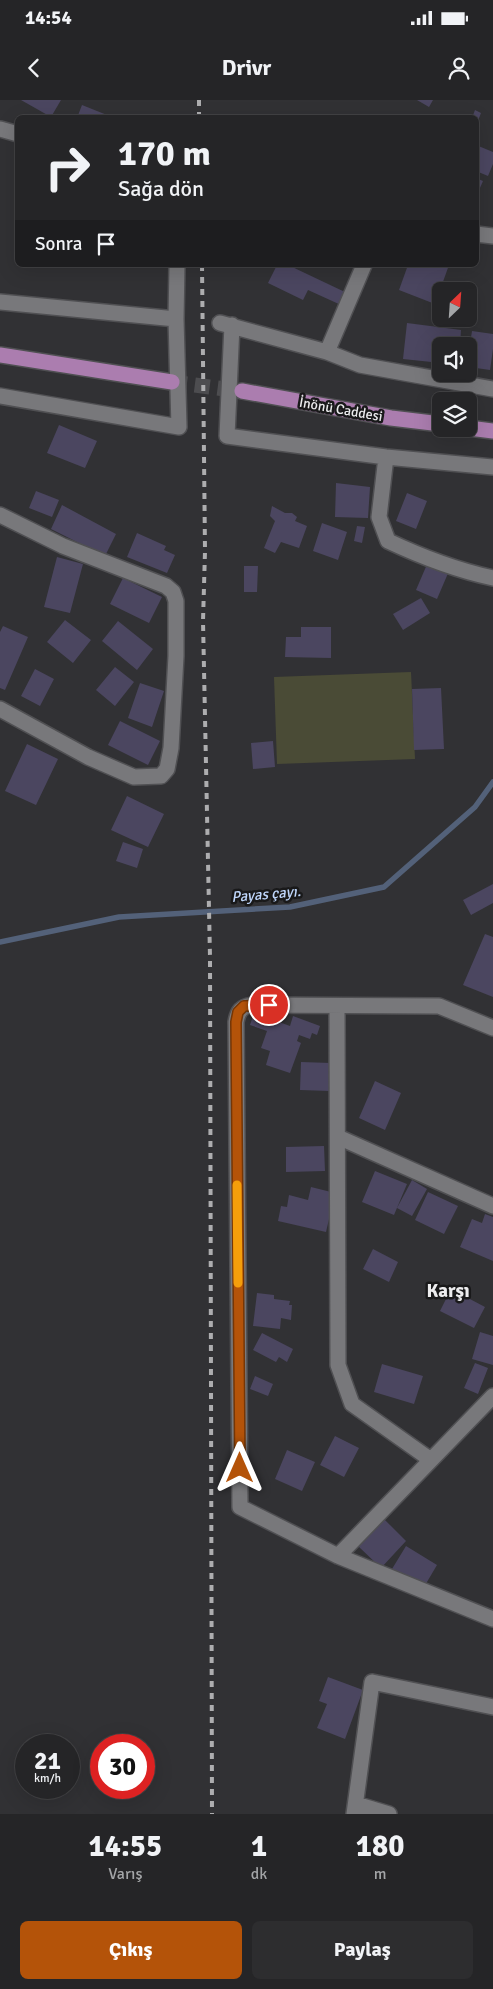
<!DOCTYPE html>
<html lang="tr">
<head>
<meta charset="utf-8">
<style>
  :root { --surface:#252527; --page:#2d2d2f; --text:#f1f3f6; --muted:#a3a5a7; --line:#424244; --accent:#b45309 }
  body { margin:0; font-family:Signika,sans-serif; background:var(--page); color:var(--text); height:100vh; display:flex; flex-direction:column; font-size:19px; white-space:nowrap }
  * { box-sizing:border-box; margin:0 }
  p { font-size:16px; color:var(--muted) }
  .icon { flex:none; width:28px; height:28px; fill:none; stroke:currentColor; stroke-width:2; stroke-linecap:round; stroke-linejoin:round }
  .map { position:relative; height:1714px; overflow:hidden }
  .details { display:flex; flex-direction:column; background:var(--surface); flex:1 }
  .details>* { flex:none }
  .banner { position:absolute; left:15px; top:15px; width:464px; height:152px; border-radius:8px; box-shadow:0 5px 20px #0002,0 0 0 1px var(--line); background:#252527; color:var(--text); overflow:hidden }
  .needle { width:32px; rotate:25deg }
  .buttons { position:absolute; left:432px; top:182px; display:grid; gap:10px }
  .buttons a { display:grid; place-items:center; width:45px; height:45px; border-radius:8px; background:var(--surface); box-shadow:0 5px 20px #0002,0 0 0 1px var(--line); font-size:25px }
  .speed { position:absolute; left:15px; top:1634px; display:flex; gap:10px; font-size:25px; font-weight:700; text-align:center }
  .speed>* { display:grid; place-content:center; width:65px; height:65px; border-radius:50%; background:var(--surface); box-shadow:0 5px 20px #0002,0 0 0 1px var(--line); line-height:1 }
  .speed small { font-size:12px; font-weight:400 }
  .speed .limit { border:8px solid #d22; background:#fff; color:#111 }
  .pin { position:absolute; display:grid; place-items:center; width:42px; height:42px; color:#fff; margin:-21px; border:2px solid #fff; border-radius:50%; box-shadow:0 1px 5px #0007 }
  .me { position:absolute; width:55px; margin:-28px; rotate:0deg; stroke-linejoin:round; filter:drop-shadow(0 0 4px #0008) }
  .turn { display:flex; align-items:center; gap:18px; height:105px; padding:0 20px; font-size:22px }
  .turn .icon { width:65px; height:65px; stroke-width:2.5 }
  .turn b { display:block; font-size:35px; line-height:42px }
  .then { display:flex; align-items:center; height:48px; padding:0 20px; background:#0003; gap:10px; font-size:19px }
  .eta { display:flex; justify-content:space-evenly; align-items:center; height:85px; text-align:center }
  .eta b { font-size:30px; font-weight:700; line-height:35px }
  .button { display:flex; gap:10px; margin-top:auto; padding:10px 20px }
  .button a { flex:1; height:58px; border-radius:8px; background:var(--accent); color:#fff; font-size:20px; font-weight:700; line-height:58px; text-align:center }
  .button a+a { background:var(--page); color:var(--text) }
  .status { display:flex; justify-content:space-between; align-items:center; height:35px; padding:0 25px; background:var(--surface); direction:ltr }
  .status svg { height:14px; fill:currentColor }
  header { display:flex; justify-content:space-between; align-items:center; height:65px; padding:0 20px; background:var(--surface); font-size:22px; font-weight:700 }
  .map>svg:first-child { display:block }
  .green { fill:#4a4b36 }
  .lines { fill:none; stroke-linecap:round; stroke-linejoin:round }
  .stream { stroke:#536179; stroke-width:5.5 }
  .building { fill:#4b4660 }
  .minor-tunnel { stroke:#4d4d50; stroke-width:15; stroke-dasharray:15 8; stroke-linecap:butt }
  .minor-casing { stroke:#505053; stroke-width:18 }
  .major-casing { stroke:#505053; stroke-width:18 }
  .minor { stroke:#78787b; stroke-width:15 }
  .major { stroke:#ab7daf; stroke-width:15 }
  .rail { stroke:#adadaf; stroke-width:4; stroke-dasharray:6 6; stroke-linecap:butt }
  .route-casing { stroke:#753606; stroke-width:12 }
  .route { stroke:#b45309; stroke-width:9 }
  .slow { stroke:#f59e0b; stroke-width:9 }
  .labels { text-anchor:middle; stroke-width:5; stroke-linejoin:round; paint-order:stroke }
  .street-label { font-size:14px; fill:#ececee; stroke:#19191a }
  .water-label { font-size:15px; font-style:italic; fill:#bfd6fb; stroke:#19191a }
  .district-label { font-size:19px; font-weight:bold; fill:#ececee; stroke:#19191a }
</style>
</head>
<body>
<div class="status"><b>14:54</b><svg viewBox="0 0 49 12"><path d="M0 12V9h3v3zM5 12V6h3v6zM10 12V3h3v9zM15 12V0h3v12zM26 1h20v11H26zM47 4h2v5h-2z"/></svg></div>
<header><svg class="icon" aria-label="back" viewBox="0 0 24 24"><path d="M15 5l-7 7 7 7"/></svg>Drivr<svg class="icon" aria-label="person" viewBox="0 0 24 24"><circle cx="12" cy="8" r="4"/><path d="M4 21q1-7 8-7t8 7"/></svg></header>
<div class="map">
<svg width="493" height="1714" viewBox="0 0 493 1714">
  <rect width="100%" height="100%" fill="#313134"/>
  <path class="green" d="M411,572L415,659L277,664L274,577Z"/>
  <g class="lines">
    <path class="stream" d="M0,842L119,817L290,807L384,787L475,707L493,682"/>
  </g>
  <path class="building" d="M21,0H61L51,17Z
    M417,0H433L429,7Z
    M82,5L112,17V18H77Z
    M475,10L481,13L476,26V18H472Z
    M476,45L493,52V64L488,76L476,71Z
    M476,78L483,81L476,97Z
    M277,165H288L347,193L341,205L308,190L303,200L268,183Z
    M408,165H449L435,204L399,190Z
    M469,198L478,203L467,225L456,219H469Z
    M407,223L461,230L460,246H441V263L403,259Z
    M472,231L493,234V249L490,270L469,267V250Z
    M59,325L97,341L85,368L47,353Z
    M336,383L370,387L368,418L335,417Z
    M36,391L59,400L52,417L29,408Z
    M407,393L427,401L416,429L396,421Z
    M62,405L116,434L106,454L97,452L51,429Z
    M272,406L285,413H292L297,417L295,421L307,426L299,448L281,442L275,453L264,448L275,421L270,416Z
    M322,423L347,432L338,460L313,451Z
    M357,426L365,427L362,443L354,441Z
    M137,433L166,446L164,450L175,455L167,473L127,457Z
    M57,457L83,464L70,513L44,507Z
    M428,462L449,471L437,499L416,490Z
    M244,466H258L257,492H244Z
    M123,478L162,497L149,523L110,504Z
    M421,498L430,513L403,530L393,514Z
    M65,520L91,540L73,563L47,542Z
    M118,521L153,549L137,570L102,541Z
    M3,526L28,537L5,590L0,588V532Z
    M301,527H331V558L285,557L286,537H301Z
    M115,567L134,582L115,606L96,590Z
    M35,569L54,579L40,606L21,596Z
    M140,583L164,591L152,627L128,618Z
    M441,588L444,649L414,650L412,589Z
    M120,621L160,641L148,665L108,645Z
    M273,641L275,667L253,669L251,643Z
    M27,644L58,659L36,705L5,691Z
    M127,696L164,714L148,747L111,730Z
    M123,742L143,749L137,768L116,761Z
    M493,784V803L471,815L463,800Z
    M485,834L493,837V897L463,885Z
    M254,913L290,926L293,916L320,926L317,935L312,933L310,939L299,935L297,941L301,943L290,973L266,965L270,951L261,948L267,931L250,925Z
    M301,962L331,963L330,991L300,990Z
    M375,981L401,993L385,1030L359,1018Z
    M324,1046L325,1071L286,1072V1047Z
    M375,1071L407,1084L394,1115L362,1102Z
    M412,1080L427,1089L412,1116L397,1108Z
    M311,1087L335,1093L326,1132L278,1121L281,1106L287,1107L289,1095L308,1100Z
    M428,1092L458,1106L444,1134L415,1120Z
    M485,1114L493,1117V1161L460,1147L472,1119L482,1123Z
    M373,1149L398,1162L389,1182L363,1169Z
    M451,1189L485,1207L474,1228L440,1211Z
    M257,1193L274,1195V1199L290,1201L289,1205H292L291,1220L281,1218L280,1229L253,1226Z
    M480,1232L493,1236V1265L472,1259Z
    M262,1233L293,1249L287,1262L279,1257L276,1262L253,1250Z
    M475,1263L488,1268L478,1294L464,1288Z
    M382,1264L423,1276L414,1304L374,1292Z
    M255,1276L273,1284L268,1296L250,1289Z
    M335,1336L359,1348L344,1377L320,1365Z
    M287,1350L315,1362L302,1391L275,1379Z
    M384,1419L406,1441L381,1468L358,1446Z
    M406,1446L437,1465L424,1487L392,1469Z
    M328,1577L363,1590L345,1639L317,1628L327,1604L319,1601Z"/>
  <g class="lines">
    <path class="minor-tunnel" d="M172,282L240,291"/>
    <defs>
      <path id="minor" d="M0,29L18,34
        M476,134L493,136
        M0,202L176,219L177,165
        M220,223L327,252L360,265L493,289
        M232,225L227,336L386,357L493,367
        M327,252L364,165
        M0,296L179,327L176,219
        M386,357L379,417L388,441C422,457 456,470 493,478
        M0,415L63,446L166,486L173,492L176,501V556L171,648L167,669L161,676L134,677L88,657L0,609
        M337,907L338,1265L352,1304L431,1360
        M493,928L439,906L252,905C241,907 238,911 236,922L240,1407L338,1456L493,1519
        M338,1037L493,1106
        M338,1456L493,1296
        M356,1704L389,1714
        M354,1714L372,1582L493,1607"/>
      <path id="major" d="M0,255L172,282
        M242,291L391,318L441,324
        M469,328L493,331"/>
    </defs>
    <use href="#minor" class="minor-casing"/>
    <use href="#major" class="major-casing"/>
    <use href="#minor" class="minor"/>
    <use href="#major" class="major"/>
    <path class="rail" d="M199,0V18
      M202,165L205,451L203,521L210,857L212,1714"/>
  </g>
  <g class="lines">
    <defs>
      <path id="route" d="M240,1368L236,922L238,912L244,906L269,905"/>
    </defs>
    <use href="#route" class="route-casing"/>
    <use href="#route" class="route"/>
    <path class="slow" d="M237,1085L238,1183"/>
  </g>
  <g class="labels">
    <g class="street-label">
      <text transform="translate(341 309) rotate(10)" y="5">İnönü Caddesi</text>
    </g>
    <g class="water-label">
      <text transform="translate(266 794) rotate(-5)" y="5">Payas çayı.</text>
    </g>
    <g class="district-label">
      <text x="448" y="1197">Karşı</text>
    </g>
  </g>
</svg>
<div class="buttons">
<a><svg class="needle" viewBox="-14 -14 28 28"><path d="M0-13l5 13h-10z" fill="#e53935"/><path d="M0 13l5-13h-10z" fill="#a3a5a7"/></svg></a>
<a><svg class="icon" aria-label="sound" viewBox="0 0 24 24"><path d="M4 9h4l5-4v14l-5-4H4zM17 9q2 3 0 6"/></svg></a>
<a><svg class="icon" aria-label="layers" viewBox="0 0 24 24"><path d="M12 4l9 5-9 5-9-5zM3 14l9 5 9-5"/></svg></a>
</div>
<div class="speed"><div>21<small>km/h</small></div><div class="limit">30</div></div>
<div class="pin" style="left:269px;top:905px;background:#d93025"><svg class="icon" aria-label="arrive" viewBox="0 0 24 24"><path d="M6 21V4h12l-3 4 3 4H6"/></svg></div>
<svg class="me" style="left:240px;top:1368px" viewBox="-20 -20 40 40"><path d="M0-17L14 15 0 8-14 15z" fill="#b45309" stroke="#fff" stroke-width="4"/></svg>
<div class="banner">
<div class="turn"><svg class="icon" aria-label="right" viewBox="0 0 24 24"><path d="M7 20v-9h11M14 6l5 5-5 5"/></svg><div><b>170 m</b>Sağa dön</div></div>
<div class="then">Sonra<svg class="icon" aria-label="arrive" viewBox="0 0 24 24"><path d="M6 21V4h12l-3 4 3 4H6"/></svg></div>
</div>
</div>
<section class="details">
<div class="eta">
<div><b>14:55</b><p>Varış</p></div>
<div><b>1</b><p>dk</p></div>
<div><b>180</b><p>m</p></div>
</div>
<div class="button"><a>Çıkış</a><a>Paylaş</a></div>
</section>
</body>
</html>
